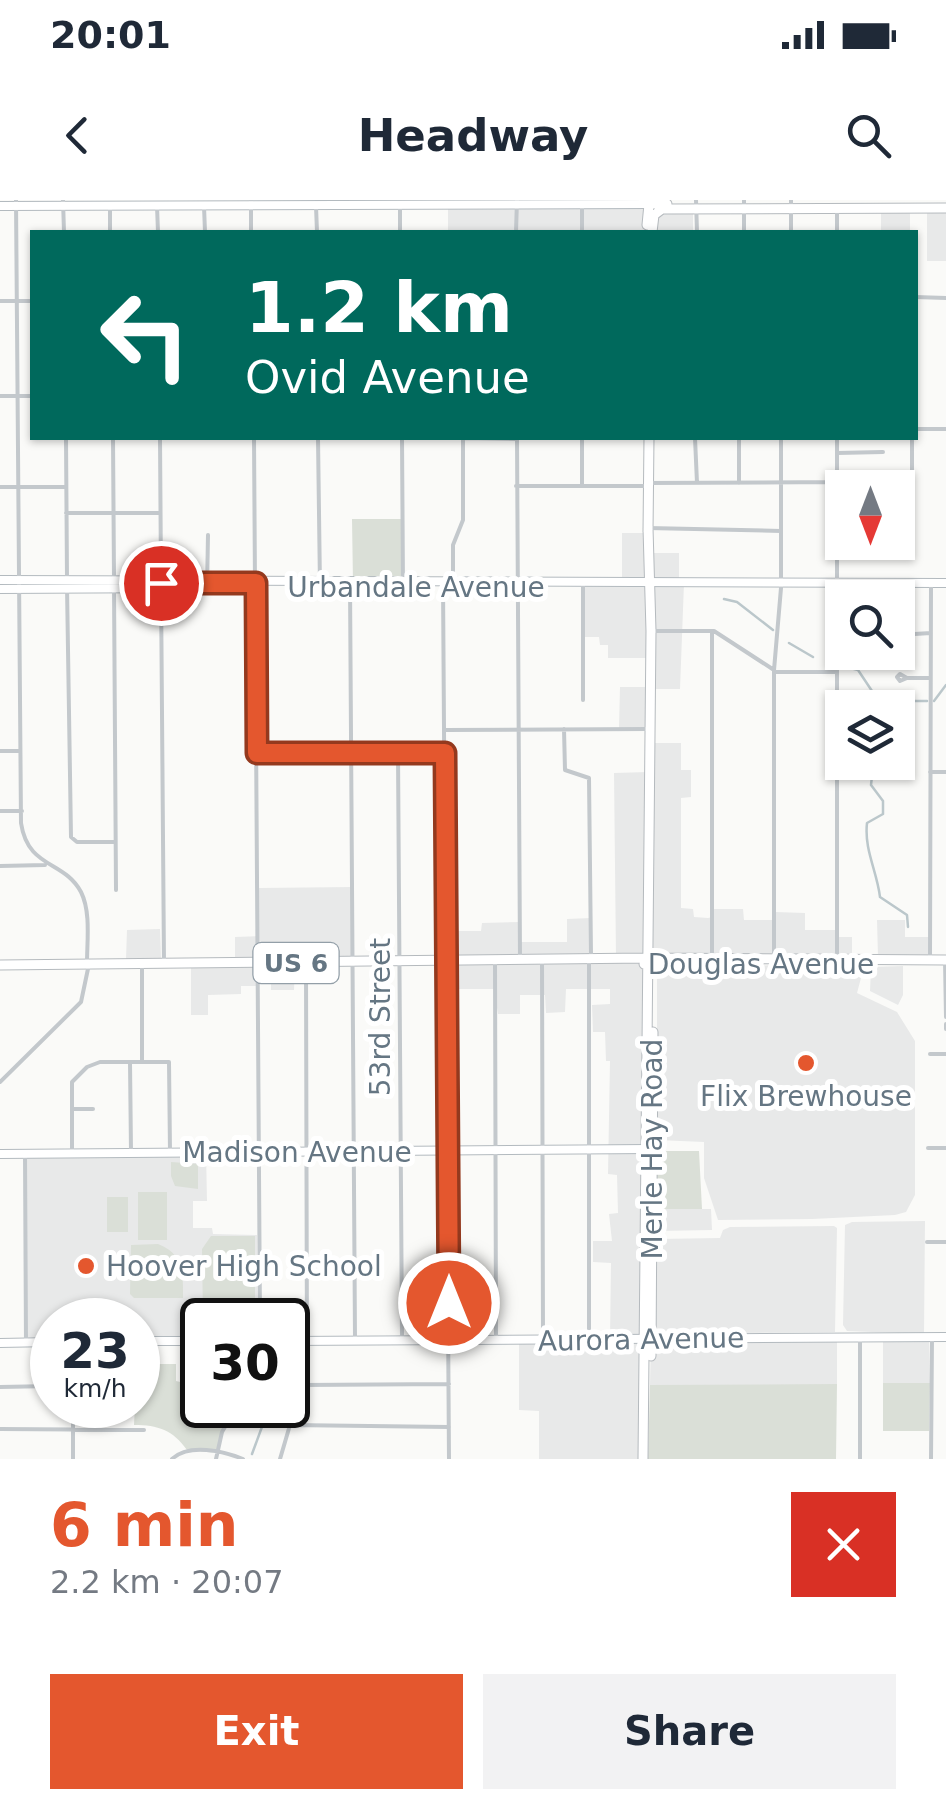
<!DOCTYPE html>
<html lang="en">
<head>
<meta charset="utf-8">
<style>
  :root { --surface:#fff; --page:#f2f2f3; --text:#1f2937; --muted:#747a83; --accent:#e4572e }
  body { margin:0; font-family:"DejaVu Sans",sans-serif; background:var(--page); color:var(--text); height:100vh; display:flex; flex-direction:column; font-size:38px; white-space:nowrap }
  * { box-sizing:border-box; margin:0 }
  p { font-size:32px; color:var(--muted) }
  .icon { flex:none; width:55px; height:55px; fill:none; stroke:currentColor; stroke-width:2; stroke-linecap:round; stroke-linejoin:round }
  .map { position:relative; height:1259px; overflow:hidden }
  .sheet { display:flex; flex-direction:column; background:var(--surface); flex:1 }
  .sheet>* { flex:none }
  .hud { position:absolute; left:30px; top:30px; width:888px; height:210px; border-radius:0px; box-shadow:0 2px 8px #0004; background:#00695c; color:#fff; overflow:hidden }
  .needle { width:65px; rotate:180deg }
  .buttons { position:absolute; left:825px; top:270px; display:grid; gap:20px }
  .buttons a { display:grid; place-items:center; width:90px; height:90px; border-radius:0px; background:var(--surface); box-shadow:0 2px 8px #0004; font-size:50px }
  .speed { position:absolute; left:30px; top:1098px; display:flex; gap:20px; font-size:50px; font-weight:700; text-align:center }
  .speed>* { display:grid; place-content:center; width:130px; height:130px; border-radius:50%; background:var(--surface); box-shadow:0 2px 8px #0004; line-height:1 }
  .speed small { font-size:25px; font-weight:400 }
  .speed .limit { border:5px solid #111; border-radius:15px; background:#fff; color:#111 }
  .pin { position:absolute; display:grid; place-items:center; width:85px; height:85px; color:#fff; margin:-42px; border:5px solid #fff; border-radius:50%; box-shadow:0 2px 10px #0007 }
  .me { position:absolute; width:110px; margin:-55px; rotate:0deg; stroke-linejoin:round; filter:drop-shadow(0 0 8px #0008) }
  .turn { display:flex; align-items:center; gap:35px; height:210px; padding:0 50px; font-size:45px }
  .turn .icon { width:130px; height:130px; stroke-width:2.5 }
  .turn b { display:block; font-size:70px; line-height:85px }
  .round { display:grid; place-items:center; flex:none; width:105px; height:105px; border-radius:0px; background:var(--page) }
  .headline { display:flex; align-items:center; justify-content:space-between; height:170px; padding:0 50px }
  h1 { font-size:60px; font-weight:700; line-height:75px; color:var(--accent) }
  .action { display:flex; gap:20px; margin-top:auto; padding:20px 50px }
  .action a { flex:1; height:115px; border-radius:0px; background:var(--accent); color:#fff; font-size:40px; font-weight:700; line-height:115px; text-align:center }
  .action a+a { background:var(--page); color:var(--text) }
  .status { display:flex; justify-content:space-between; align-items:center; height:70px; padding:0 50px; background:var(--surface); direction:ltr }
  .status svg { height:28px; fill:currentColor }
  header { display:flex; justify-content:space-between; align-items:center; height:130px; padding:0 50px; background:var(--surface); font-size:45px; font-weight:700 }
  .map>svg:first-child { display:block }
  .built { fill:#e8e9e9 }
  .green { fill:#dadfd7 }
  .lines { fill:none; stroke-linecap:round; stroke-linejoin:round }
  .stream { stroke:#bbc7cb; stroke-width:2.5 }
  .secondary-casing { stroke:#b3babf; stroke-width:10 }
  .primary-casing { stroke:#b5babe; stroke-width:11 }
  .street { stroke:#c3c8cc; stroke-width:4 }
  .secondary { stroke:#fff; stroke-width:8 }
  .primary { stroke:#fff; stroke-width:9 }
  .route-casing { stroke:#94391e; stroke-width:25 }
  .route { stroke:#e4572e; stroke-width:18 }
  .poi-dot { fill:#e4572e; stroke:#fff; stroke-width:4 }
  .labels { text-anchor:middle; stroke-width:10; stroke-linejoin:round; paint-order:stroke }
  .shield { fill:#fff; stroke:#939fa8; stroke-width:2.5 }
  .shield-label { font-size:25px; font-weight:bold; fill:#657683 }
  .street-label { font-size:28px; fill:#657683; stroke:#fff }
  .poi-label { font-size:28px; fill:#657683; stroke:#fff }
</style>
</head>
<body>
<div class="status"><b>20:01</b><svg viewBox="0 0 49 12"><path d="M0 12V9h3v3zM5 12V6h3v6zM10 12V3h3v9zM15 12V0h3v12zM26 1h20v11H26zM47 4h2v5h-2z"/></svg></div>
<header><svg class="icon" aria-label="back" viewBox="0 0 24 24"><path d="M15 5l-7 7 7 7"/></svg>Headway<svg class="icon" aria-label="search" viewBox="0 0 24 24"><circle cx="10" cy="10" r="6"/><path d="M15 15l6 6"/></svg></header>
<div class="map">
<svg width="946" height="1259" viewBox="0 0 946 1259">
  <rect width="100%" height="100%" fill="#fafaf8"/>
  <path class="built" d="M556,0H669V4L587,7L647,9V32H448V6L556,5Z
    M881,8H946V61H927V10L910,11V32H881Z
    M663,13H693V32H657V19Z
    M622,333H648L647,382H622Z
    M650,353H679V383H684L680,489H649L648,529H619L620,487H648Z
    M161,359H189V383L138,382V366H161Z
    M583,386H647V458H608V445H600L599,437H583Z
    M648,543H681V570H691V597L681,598V708L693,709L694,717L708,718L712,717V709H743L744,720H774L775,712L805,713V730H837V737H852V757L653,758L652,718L646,758H616L614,573L648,572Z
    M352,687L353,762L295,763L294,790H271V763L259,764V786H241V794L208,795V815H191V763H235V737L259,736V688Z
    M591,718L592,761L646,764L643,1259H539V1211L519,1210V1141L610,1139L611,1063L593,1062V1041H612L609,1014L618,1013L617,975L608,974L610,861H606L605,832H593L592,805L610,804V789H566L565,812L546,813L545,795H520V814H498L494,789H451L447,731H481L482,723L520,722V742H567V719Z
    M877,720H905V737H929L928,755L878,757Z
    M160,729L161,759H126L127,730Z
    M785,765L854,768L861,778L857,793L897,812L915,841V995L906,1012L895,1015L812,1019L718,1020L704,978V942L657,940V768Z
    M903,766V795L898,805L870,791L871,767Z
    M206,952L207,1001H193V1028H212L213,1034L257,1035L258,1120H202V1141H138V1120H52V1142L26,1143L25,954Z
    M655,1009H711L712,1030L658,1031Z
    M925,1021L924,1134L847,1131L843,1125L845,1025L852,1022Z
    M834,1026L837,1028L835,1132L655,1134L657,1039L720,1038L723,1030L730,1027Z
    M837,1137V1185H650L651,1139Z
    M883,1140L929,1141L930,1183H883Z"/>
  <path class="green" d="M352,319H403V382L353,383Z
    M661,951H699L702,1009H655L656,959Z
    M171,962L198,964V989L175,986L171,976Z
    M138,992H167V1040H138Z
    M128,997V1032H107V997Z
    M211,1036H255V1120H203L202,1049Z
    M158,1044C184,1054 183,1073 183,1098H134L130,1094L131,1045Z
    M138,1144V1164H176V1181L202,1187V1205L236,1207L226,1224L217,1253L187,1250C173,1230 158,1225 134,1225Z
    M883,1183H930L929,1231H883Z
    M837,1184L836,1259H648L650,1185Z"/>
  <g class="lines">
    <path class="stream" d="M724,399L737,402L773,430
      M789,443L813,457
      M843,466L858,470L874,494L893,507
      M934,501L946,485
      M893,506V501H927
      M877,508H880
      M866,562L864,569L872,576L871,585L883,601V614L867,623C864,650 877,671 880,697L907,715L908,727
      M252,1254L270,1205"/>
    <defs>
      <path id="secondary" d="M0,6L649,4
        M0,380L946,383
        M0,389L187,388
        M0,954L650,949
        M138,1141H202
        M288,1141L946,1137
        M0,1143L52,1142"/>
      <path id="primary" d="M647,25L649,4H667
        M652,32L654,15L662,9L946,8
        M648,332L649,238
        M644,764L708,763
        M0,765L646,758L946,760
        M651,1156L653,832
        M643,1259L651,431L648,328"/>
    </defs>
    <use href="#secondary" class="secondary-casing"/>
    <use href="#primary" class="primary-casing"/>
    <path class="street" d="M16,0L21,623C28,669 64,660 81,692C91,712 87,741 87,763
      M63,0L64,32
      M251,0V32
      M696,0L697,32
      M744,0V32
      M791,0V32
      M110,6V32
      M157,6L158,32
      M204,6L205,32
      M316,6L317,32
      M400,6V32
      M837,12V32
      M516,32L517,0
      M582,32V6
      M915,97L946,98
      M0,101H32
      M0,196H32
      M915,229H946
      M66,238L67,378
      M113,238L114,378
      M160,238L161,378
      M254,238L260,1120
      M318,238L320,387
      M402,238L403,387
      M463,238L517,239
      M517,238L520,758
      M582,238V286
      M695,238L697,283
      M837,253L883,252
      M648,283L837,282
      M739,283V238
      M516,286H647
      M0,287H65
      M912,288V238
      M66,313H160
      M648,328L781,331
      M898,338H910
      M443,382L449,1259
      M583,382V500
      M350,383L355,1138
      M67,387L71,637L77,642H115
      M114,387L116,690
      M161,387L164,763
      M453,387V345L463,320V238
      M207,388L208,335
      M651,431H714L774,470
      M712,431V756
      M898,435L931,433
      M774,472H837
      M907,478L900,481L897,477L900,474L907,478H930
      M564,529L565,570L589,578L591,755
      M445,530L648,529
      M0,551H20
      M257,553H445
      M398,553L402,1138
      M930,572H946
      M0,611H22
      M0,666L45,665
      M774,757V470L781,388V238
      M930,759L931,383
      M945,760L946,817
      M495,761L496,1137
      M542,761L543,1136
      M589,761V1136
      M142,764V862
      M837,765V238
      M946,824V829
      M930,854H946
      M130,862L131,952
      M0,882L81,802L89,764
      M72,909H93
      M928,948H946
      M72,953V882L87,867L100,862H169L170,952
      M25,954L26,1143
      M927,1042H946
      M304,1185L449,1184
      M0,1187L52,1186
      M73,1205V1259
      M290,1225L449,1227
      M0,1229L144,1230
      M172,1259C189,1243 223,1251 243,1259
      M216,1259L222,1232L238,1205
      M280,1259L307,1167L306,763
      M860,1259V1137
      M931,1259L932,1137"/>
    <use href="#secondary" class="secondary"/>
    <use href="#primary" class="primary"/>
  </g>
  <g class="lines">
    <defs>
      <path id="route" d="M161,383H256L257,553H445L449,1103"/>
    </defs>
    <use href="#route" class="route-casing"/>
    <use href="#route" class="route"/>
  </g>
  <g class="poi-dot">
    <circle cx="806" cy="863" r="10"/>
    <circle cx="86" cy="1066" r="10"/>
  </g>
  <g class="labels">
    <rect class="shield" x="253.5" y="743" width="85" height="40" rx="8"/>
    <g class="shield-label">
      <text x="296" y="772">US 6</text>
    </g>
    <g class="street-label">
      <text x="416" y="397">Urbandale Avenue</text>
      <text x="761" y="774">Douglas Avenue</text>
      <text transform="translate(380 817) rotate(-90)" y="10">53rd Street</text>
      <text transform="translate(652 949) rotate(-90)" y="10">Merle Hay Road</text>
      <text x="297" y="962">Madison Avenue</text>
      <text transform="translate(641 1139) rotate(-1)" y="10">Aurora Avenue</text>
    </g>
    <g class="poi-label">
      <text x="806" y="906">Flix Brewhouse</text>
      <text x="106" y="1076" text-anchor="start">Hoover High School</text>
    </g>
  </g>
</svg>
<div class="buttons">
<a><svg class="needle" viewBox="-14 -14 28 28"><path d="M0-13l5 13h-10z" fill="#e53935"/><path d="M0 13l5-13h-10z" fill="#747a83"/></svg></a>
<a><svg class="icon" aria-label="search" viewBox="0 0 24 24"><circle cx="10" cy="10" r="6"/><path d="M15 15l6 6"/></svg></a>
<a><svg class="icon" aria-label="layers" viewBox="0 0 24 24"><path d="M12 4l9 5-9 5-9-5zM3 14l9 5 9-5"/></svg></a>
</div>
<div class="speed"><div>23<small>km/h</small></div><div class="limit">30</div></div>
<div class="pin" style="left:161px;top:383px;background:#d93025"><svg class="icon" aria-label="arrive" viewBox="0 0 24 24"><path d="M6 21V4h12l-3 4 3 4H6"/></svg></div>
<svg class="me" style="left:449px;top:1103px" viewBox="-20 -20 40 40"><circle r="17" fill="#e4572e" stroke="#fff" stroke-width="3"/><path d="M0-11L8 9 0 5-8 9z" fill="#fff"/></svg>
<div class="hud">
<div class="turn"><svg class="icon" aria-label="left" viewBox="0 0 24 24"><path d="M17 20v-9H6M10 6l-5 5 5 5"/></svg><div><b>1.2 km</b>Ovid Avenue</div></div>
</div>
</div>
<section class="sheet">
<div class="headline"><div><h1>6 min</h1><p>2.2 km · 20:07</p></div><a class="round" style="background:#d93025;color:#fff"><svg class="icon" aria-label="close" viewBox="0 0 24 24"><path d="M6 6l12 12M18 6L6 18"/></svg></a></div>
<div class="action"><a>Exit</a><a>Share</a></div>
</section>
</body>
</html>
